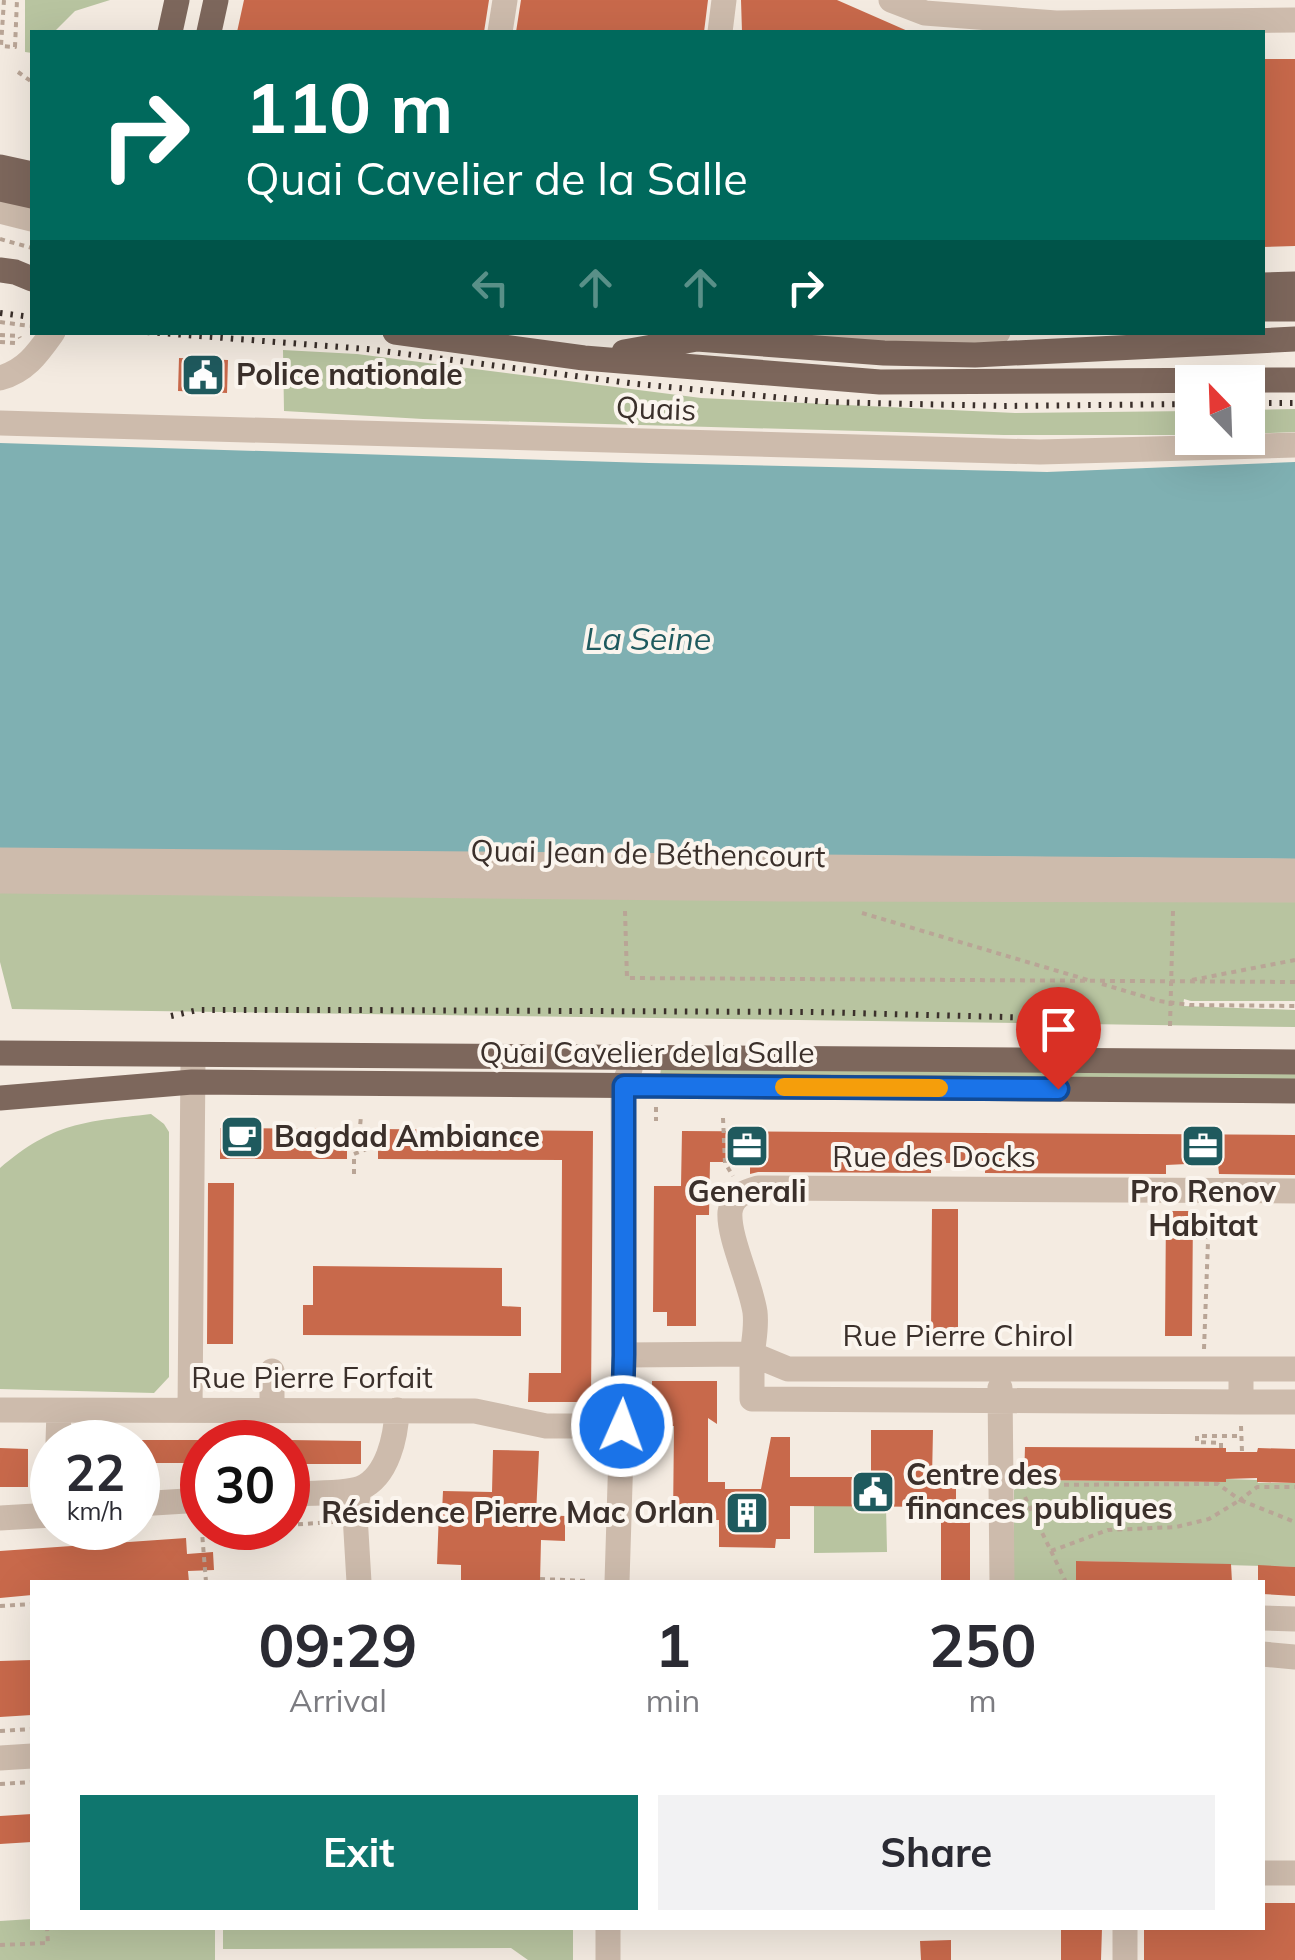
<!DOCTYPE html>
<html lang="en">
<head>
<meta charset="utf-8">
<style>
  :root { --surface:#fff; --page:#f2f2f3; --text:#2b2b33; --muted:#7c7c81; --accent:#0f766e }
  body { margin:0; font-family:Mulish,sans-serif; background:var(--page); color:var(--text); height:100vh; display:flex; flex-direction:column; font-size:38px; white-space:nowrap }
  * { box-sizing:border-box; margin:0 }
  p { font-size:32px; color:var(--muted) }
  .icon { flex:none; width:55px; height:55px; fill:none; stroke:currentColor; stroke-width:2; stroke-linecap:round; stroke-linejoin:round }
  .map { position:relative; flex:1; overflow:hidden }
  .side { position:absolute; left:30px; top:1580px; width:1235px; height:350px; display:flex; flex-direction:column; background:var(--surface); border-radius:0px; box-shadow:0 10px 40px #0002 }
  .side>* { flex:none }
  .banner { position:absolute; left:30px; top:30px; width:1235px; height:305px; border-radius:0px; box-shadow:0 10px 40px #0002; background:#00695c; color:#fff; overflow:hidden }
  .needle { width:65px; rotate:337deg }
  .controls { position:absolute; left:1175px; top:365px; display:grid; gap:20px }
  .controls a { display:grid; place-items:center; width:90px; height:90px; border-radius:0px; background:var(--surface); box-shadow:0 10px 40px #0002; font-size:50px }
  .speed { position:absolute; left:30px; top:1420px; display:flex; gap:20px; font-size:50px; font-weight:700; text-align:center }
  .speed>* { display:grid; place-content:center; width:130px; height:130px; border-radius:50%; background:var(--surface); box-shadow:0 10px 40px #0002; line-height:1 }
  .speed small { font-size:25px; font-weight:400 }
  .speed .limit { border:15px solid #d22; background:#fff; color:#111 }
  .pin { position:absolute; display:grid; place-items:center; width:85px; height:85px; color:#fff; margin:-102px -42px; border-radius:50% 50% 50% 0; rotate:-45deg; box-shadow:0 0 10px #0007 }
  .pin .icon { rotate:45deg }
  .me { position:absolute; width:110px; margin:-55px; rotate:2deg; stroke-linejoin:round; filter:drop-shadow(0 0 8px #0008) }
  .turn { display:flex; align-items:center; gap:35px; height:210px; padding:0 50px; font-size:45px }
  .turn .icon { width:130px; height:130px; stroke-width:2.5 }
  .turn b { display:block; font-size:70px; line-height:85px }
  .lanes { display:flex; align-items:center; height:95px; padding:0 50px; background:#0003; justify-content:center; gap:50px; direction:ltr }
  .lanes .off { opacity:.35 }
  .eta { display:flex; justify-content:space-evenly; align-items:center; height:170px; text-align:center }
  .eta b { font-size:60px; font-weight:700; line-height:70px }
  .button { display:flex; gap:20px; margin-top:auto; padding:20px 50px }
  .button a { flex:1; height:115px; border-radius:0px; background:var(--accent); color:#fff; font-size:40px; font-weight:700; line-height:115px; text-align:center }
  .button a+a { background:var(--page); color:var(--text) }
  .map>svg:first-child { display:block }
  .green { fill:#b8c4a0 }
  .water { fill:#7fb0b2 }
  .building { fill:#c8694b }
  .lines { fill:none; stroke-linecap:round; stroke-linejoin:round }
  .path { stroke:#b9a596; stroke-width:4; stroke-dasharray:5 5; stroke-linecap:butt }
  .minor { stroke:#cdbbac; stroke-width:25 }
  .major { stroke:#7d675c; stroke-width:25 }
  .rail { stroke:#3b302b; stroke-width:6; stroke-dasharray:2.5 8; stroke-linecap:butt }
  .route-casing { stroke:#114b97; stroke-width:25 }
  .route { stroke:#1a73e8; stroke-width:18 }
  .slow { stroke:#f59e0b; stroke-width:18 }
  .labels { text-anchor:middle; stroke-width:8; stroke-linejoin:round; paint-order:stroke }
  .poi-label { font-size:30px; font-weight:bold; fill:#3b302b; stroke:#fbf5ee; text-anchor:start }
  .street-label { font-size:30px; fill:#3b302b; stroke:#fbf5ee }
  .water-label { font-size:32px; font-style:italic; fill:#1f5a5e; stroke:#fbf5ee }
</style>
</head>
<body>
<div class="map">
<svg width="1295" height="1960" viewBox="0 0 1295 1960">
  <rect width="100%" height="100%" fill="#f4ebe1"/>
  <path class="green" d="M25,0H110L75,11L54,32H32V53L25,52Z
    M283,350L357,354L701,398L1015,413L1192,411V435H1004L423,419L284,411Z
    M1295,409V432L1248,434V410Z
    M0,852L1295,859V1001H1191L1184,999L1183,1006L1295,1010V1027L12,1009L0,962Z
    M661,1068L1295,1073V1080L660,1076Z
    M151,1114L164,1124L169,1132V1377L154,1393L0,1389V1168C54,1122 84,1122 151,1114Z
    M1226,1479L1257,1480L1258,1483H1295V1567L1077,1561L1076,1582H1014V1490L1027,1480L1225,1482Z
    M814,1506H886L887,1552L814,1553Z
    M32,1919V1928H215V1960H0V1921Z
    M223,1928H573V1960H528L511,1948L223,1949Z"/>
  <path class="water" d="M0,443L649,463L1047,472L1295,462V859L0,849Z"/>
  <path class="building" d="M244,0H489L484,32H237Z
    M521,0H708L704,32H516Z
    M741,0H837L910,32H742Z
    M1262,59H1295V246L1262,247Z
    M179,358L228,360L227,393L178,391Z
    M220,1128L347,1129V1159H220Z
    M378,1129L593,1131L591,1402H528L529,1373H561L562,1160L378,1159Z
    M682,1131L1295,1135V1175L1219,1174L1218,1164H1187L1166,1165V1174L985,1173V1163H931V1173L758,1172L750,1174V1162H710L709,1215H696V1326H667V1312H653L654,1186H681Z
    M208,1183H234L233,1344H207Z
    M932,1209H958V1334H931Z
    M1166,1211H1193L1192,1336H1165Z
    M313,1266L502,1268V1306L521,1307V1336L303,1335V1305H313Z
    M652,1381H717V1424L708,1418V1482H725V1489H761L771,1437H790V1477H871V1430H933L932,1478H956V1507L790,1506V1539H776L775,1548L719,1547V1520H673L674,1426H651Z
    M138,1440H202V1463H138Z
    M288,1440L361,1441V1464H288Z
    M1025,1447L1226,1448V1452H1257L1258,1448L1295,1449V1483L1257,1482V1478L1226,1479V1482L1024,1480Z
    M0,1448L28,1449V1487H0Z
    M493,1450L539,1451L536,1515L565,1516V1541L541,1540L540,1582H461V1565L437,1564L439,1512H442L443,1491L492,1492Z
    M941,1507H970V1582H941Z
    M186,1538L187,1554L213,1552L214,1570L188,1571L189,1582H32V1595L0,1598V1551Z
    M1076,1561L1231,1564L1232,1582H1076Z
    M1258,1565L1295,1567V1596L1262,1594V1582H1258Z
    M32,1660V1715L0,1717V1661Z
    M32,1814V1842L0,1844V1816Z
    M1262,1903H1295V1960H1144V1928H1262Z
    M1061,1928H1102L1101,1960H1061Z
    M951,1940V1960H921L920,1941Z"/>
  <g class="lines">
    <path class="path" d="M4,0L1,46L15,47L17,0
      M18,72L32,82
      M0,239L32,248
      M0,322L30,326
      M0,335L19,336L20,338
      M0,342L15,343
      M625,911L627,978L1295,982
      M862,913L1088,980
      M1192,980L1295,960
      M1102,984L1159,1001L1190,1005L1295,1006
      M1170,1026L1173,911
      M656,1107V1121
      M723,1118L725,1163L733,1176
      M354,1174V1154L374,1146L375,1141L360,1127L361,1116
      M1204,1349L1209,1214
      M1241,1426L1242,1452
      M1221,1448V1443L1197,1442V1436H1242
      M1024,1485L1218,1484L1240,1500L1257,1487H1295
      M1025,1497L1051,1551L1108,1530L1176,1527L1209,1519L1240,1500L1295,1522
      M288,1525L333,1522
      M1051,1551L1066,1582
      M540,1579L589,1581
      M206,1582L202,1532L258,1528
      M0,1606L32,1604
      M0,1731L32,1729
      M0,1784L32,1782
      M0,1945L48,1943L47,1928"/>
    <path class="minor" d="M891,0L925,13L1056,23L1295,20
      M500,32L505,0
      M720,32L724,0
      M0,211L32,219
      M811,332L967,341L988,337L998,332
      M0,378C26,371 38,353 53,332
      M0,423L1040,452L1295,445
      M0,860L1295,871
      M0,881L781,889L1295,890
      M624,1355L752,1354L788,1369H1295
      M1241,1369V1402L752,1399C752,1385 752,1372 752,1359C753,1342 757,1329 755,1312C751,1284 728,1237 730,1212C732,1196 744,1192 758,1188L1295,1191
      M1000,1388L1002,1582
      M1241,1402H1295
      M0,1410L475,1411L546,1426H622
      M190,1410L193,1060
      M272,1410V1371
      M58,1442L59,1411
      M288,1494C305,1493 347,1494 361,1488C388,1476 396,1436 397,1410
      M138,1504L202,1500
      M0,1518L52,1515
      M359,1582L355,1515L359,1489
      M617,1582L624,1355L623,1086L630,1069
      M1262,1618L1295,1619
      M1262,1654L1295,1657
      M0,1758L32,1756
      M1262,1873H1295
      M1125,1928V1960
      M608,1960V1928"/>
    <path class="major" d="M170,32L177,0
      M209,32L216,0
      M0,167L32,174
      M0,189L32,196
      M0,270L15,272L32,279
      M1262,285L1295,284
      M1262,309H1295
      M395,332L584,358L880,382L1295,380
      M624,352L697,339L884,353L975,355L1295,339
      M0,1053L1295,1062
      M0,1098L192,1082L1295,1091"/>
    <path class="rail" d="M0,313L32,317
      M147,332L367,349L637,384L826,402L1004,406L1192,404
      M1248,403H1295
      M171,1016L198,1010H352L812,1012L1082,1019"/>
  </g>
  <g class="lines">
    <defs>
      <path id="route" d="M622,1426L624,1355V1086L1058,1089"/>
    </defs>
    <use href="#route" class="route-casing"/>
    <use href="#route" class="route"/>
    <path class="slow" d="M784,1087L939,1088"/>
  </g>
  <defs>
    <symbol id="civic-square" viewBox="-11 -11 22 22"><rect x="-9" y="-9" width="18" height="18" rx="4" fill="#1f5a5e" stroke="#fbf5ee"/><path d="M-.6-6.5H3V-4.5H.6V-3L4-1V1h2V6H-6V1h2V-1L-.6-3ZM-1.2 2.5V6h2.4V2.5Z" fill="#fff"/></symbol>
    <symbol id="cafe-square" viewBox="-11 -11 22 22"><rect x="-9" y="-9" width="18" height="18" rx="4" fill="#1f5a5e" stroke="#fbf5ee"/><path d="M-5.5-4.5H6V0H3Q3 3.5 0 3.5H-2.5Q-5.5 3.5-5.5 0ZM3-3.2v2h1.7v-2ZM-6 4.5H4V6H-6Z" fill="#fff"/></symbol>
    <symbol id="office-square" viewBox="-11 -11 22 22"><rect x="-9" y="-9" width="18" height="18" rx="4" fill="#1f5a5e" stroke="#fbf5ee"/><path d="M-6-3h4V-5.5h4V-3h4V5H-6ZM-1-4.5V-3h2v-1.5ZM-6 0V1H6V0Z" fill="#fff"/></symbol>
    <symbol id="building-square" viewBox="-11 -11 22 22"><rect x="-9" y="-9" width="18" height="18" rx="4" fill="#1f5a5e" stroke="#fbf5ee"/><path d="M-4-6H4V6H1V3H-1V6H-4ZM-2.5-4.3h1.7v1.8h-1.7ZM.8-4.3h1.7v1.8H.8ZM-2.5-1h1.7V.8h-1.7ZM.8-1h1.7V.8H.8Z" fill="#fff"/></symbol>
  </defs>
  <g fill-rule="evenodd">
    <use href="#civic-square" x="178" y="350" width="50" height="50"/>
    <use href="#cafe-square" x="217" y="1112" width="50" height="50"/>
    <use href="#office-square" x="722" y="1121" width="50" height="50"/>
    <use href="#office-square" x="1178" y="1121" width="50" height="50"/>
    <use href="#civic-square" x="848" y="1467" width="50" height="50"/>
    <use href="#building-square" x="722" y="1488" width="50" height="50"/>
  </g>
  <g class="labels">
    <g class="poi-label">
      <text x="236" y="385">Police nationale</text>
      <text x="274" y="1147">Bagdad Ambiance</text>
      <text x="747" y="1202" text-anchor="middle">Generali</text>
      <text x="1203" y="1202" text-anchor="middle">Pro Renov<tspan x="1203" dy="34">Habitat</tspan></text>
      <text x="906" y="1485">Centre des<tspan x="906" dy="34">finances publiques</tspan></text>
      <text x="714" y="1523" text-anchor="end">Résidence Pierre Mac Orlan</text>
    </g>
    <g class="street-label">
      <text transform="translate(656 409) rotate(2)" y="10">Quais</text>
      <text transform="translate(648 854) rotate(1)" y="10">Quai Jean de Béthencourt</text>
      <text x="647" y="1063">Quai Cavelier de la Salle</text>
      <text x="934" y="1167">Rue des Docks</text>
      <text x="958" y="1346">Rue Pierre Chirol</text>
      <text x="312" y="1388">Rue Pierre Forfait</text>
    </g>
    <g class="water-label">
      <text x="648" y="650">La Seine</text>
    </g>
  </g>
</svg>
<div class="controls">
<a><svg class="needle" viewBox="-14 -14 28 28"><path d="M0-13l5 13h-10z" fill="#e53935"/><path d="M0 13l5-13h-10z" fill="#7c7c81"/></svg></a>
</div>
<div class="speed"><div>22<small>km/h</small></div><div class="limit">30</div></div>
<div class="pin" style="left:1058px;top:1089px;background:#d93025"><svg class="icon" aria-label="arrive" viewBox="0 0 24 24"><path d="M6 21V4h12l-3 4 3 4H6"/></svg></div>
<svg class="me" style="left:622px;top:1426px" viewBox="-20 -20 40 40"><circle r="17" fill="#1a73e8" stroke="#fff" stroke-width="3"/><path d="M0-11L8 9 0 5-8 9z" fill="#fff"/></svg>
<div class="banner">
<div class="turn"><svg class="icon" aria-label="right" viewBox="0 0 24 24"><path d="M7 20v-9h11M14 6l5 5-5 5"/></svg><div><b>110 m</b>Quai Cavelier de la Salle</div></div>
<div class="lanes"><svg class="icon off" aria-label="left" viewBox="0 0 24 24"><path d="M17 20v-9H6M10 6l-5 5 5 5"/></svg><svg class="icon off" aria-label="ahead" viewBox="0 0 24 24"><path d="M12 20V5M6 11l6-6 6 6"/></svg><svg class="icon off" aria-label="ahead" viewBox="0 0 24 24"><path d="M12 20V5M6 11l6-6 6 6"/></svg><svg class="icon" aria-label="right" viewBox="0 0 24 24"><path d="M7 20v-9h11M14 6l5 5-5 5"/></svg></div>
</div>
<section class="side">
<div class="eta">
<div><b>09:29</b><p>Arrival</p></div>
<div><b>1</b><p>min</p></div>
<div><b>250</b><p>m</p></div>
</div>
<div class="button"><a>Exit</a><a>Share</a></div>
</section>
</div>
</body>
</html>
